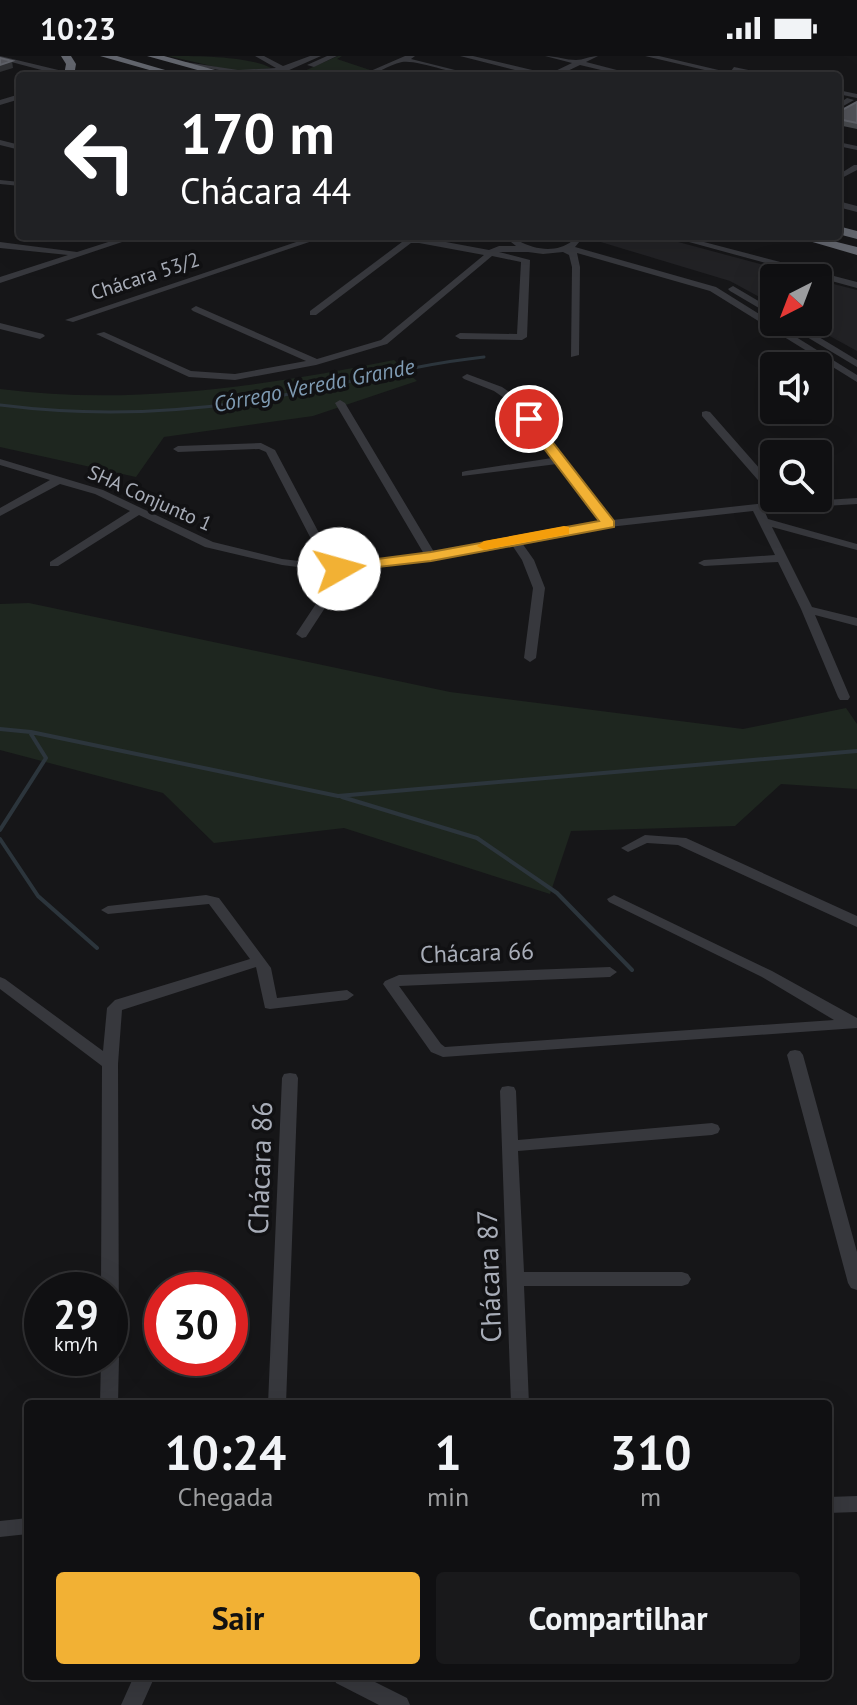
<!DOCTYPE html>
<html lang="pt">
<head>
<meta charset="utf-8">
<style>
  :root { --surface:#101012; --page:#19191b; --text:#f1f3f6; --muted:#9c9d9f; --line:#303032; --accent:#f2b134 }
  body { margin:0; font-family:"PT Sans",sans-serif; background:var(--page); color:var(--text); height:100vh; display:flex; flex-direction:column; font-size:30px; white-space:nowrap }
  * { box-sizing:border-box; margin:0 }
  p { font-size:26px; color:var(--muted) }
  .icon { flex:none; width:44px; height:44px; fill:none; stroke:currentColor; stroke-width:2; stroke-linecap:round; stroke-linejoin:round }
  .map { position:relative; flex:1; overflow:hidden }
  .drawer { position:absolute; left:24px; top:1344px; width:808px; height:280px; display:flex; flex-direction:column; background:var(--surface); border-radius:8px; box-shadow:0 8px 32px #0002,0 0 0 2px var(--line) }
  .drawer>* { flex:none }
  .top-card { position:absolute; left:16px; top:16px; width:826px; height:168px; border-radius:8px; box-shadow:0 8px 32px #0002,0 0 0 2px var(--line); background:#202124; color:#fff; overflow:hidden }
  .needle { width:52px; rotate:222deg }
  .tools { position:absolute; left:760px; top:208px; display:grid; gap:16px }
  .tools a { display:grid; place-items:center; width:72px; height:72px; border-radius:8px; background:var(--surface); box-shadow:0 8px 32px #0002,0 0 0 2px var(--line); font-size:40px }
  .speed { position:absolute; left:24px; top:1216px; display:flex; gap:16px; font-size:40px; font-weight:700; text-align:center }
  .speed>* { display:grid; place-content:center; width:104px; height:104px; border-radius:50%; background:var(--surface); box-shadow:0 8px 32px #0002,0 0 0 2px var(--line); line-height:1 }
  .speed small { font-size:20px; font-weight:400 }
  .speed .limit { border:12px solid #d22; background:#fff; color:#111 }
  .pin { position:absolute; display:grid; place-items:center; width:68px; height:68px; color:#fff; margin:-34px; border:4px solid #fff; border-radius:50%; box-shadow:0 2px 8px #0007 }
  .me { position:absolute; width:88px; margin:-44px; rotate:83deg; stroke-linejoin:round; filter:drop-shadow(0 0 6px #0008) }
  .turn { display:flex; align-items:center; gap:28px; height:168px; padding:0 32px; font-size:36px }
  .turn .icon { width:104px; height:104px; stroke-width:2.5 }
  .turn b { display:block; font-size:56px; line-height:68px }
  .eta { display:flex; justify-content:space-evenly; align-items:center; height:136px; text-align:center }
  .eta b { font-size:48px; font-weight:700; line-height:56px }
  .action { display:flex; gap:16px; margin-top:auto; padding:16px 32px }
  .action a { flex:1; height:92px; border-radius:8px; background:var(--accent); color:#111; font-size:32px; font-weight:700; line-height:92px; text-align:center }
  .action a+a { background:var(--page); color:var(--text) }
  .status { display:flex; justify-content:space-between; align-items:center; height:56px; padding:0 40px; background:var(--surface); direction:ltr }
  .status svg { height:22px; fill:currentColor }
  .map>svg:first-child { display:block }
  .built { fill:#222225 }
  .green { fill:#1e261f }
  .lines { fill:none; stroke-linecap:round; stroke-linejoin:round }
  .stream-far1 { stroke:#2c353c; stroke-width:3 }
  .stream { stroke:#2c353c; stroke-width:4 }
  .minor { fill:#37383d; fill-rule:evenodd }
  .highway { fill:#63666e; fill-rule:evenodd }
  .wall { fill:#47494d }
  .shaded-wall { fill:#2f3033 }
  .building { fill:#525359; stroke:#5f6168; stroke-width:2 }
  .route { fill:#f2b134; stroke:#9d7322; stroke-width:2 }
  .slow { fill:#f59e0b }
  .labels { text-anchor:middle; stroke-width:7; stroke-linejoin:round; paint-order:stroke }
  .far-street-label { font-size:20px; fill:#a8adb8; stroke:#111113 }
  .far-water-label { font-size:22px; font-style:italic; fill:#7f9bb3; stroke:#111113 }
  .street-label { font-size:24px; fill:#a8adb8; stroke:#111113 }
  .near-street-label { font-size:28px; fill:#a8adb8; stroke:#111113 }
</style>
</head>
<body>
<div class="status"><b>10:23</b><svg viewBox="0 0 49 12"><path d="M0 12V9h3v3zM5 12V6h3v6zM10 12V3h3v9zM15 12V0h3v12zM26 1h20v11H26zM47 4h2v5h-2z"/></svg></div>
<div class="map">
<svg width="857" height="1649" viewBox="0 0 857 1649">
  <rect width="100%" height="100%" fill="#161618"/>
  <path class="built" d="M602,180H656L812,222H774V249L730,225L594,184Z
    M818,224L857,234V295L804,266H818Z"/>
  <path class="green" d="M168,0C197,0 248,0 271,12L238,16Z
    M338,0H342L337,3L370,14L355,20H293Z
    M394,304L417,325L313,360L164,381L136,421L0,391V333C131,350 266,330 394,304Z
    M29,547L450,636L743,673L846,652L857,668V733L781,728L735,770L571,775L550,838L344,772L214,787L163,737L0,694V548Z"/>
  <g class="lines">
    <path class="stream-far1" d="M0,349C79,359 159,358 238,347C321,335 401,310 484,301"/>
    <path class="stream" d="M0,673L31,676L338,740L857,695
      M342,741L477,782L557,837L632,914
      M0,774L46,702L31,678
      M0,783L38,840L97,892"/>
    <path class="minor" d="M0,0L75,18L76,20H64L0,3Z
      M255,0H264L283,10L310,0H321L287,15L251,19L181,8L185,6L238,14L276,12Z
      M327,0H337L314,11L307,9Z
      M405,0H415L411,3L479,20C458,20 416,3 402,6C387,9 376,20 359,20Z
      M460,0H473L549,18L572,7L545,0C556,0 566,4 576,4C583,4 590,0 598,0L586,6L640,20H626L580,9L557,20H538Z
      M645,0H659L744,20H730Z
      M734,11L768,18L769,20H755L731,15Z
      M838,34L857,38V42L838,38Z
      M20,38V43L0,49V44Z
      M847,42L854,44L838,53V48Z
      M0,84L20,89V94L0,89Z
      M838,86L857,90V94L838,90Z
      M854,109H857V114L838,124V119Z
      M0,124L20,126V130L0,128Z
      M838,145L857,150V156L838,151Z
      M127,180H140L0,227V221L68,199L0,192V186L77,196Z
      M314,180H327L73,266L65,264Z
      M510,180H518L519,185C535,194 557,197 572,185L570,180H578L580,185L575,191L716,231L857,319V326L710,235L577,197L580,211L579,299L571,301L572,211L569,199L563,196L543,198L528,196H499L530,204L527,281L522,284L460,283L455,280L460,277L517,278L521,206L492,200L387,288L316,309L235,324L189,321L96,278L104,276L191,315L235,318L306,305L193,255L191,253L196,250L317,303L381,284L484,199L419,187H411L316,259H310V255L406,183L419,181L489,194L499,190H516L511,186Z
      M667,180H681L857,226V232Z
      M733,230L774,254V261L730,235L728,233Z
      M782,266H794L857,304V311Z
      M0,267L43,278L45,280L40,283L0,273Z
      M467,318L502,331L515,340L612,464L757,448L857,442V448L764,454L768,463L857,488V494L772,471L812,551L857,562V570L815,559L850,641L848,644H840L838,641L801,553L778,506L704,510L698,507L704,504L775,499L753,455L609,471L522,487L534,504L545,532L536,602L530,606L524,602L533,532L522,504L512,489L349,515L306,581L302,582L296,578L337,516L282,509L205,491L139,459L58,510H50V506L130,455L95,438L60,428L0,460V452L50,424L0,409V403L103,434L213,486L282,503L324,508L266,396L259,393L178,396L173,393L178,390L261,387L275,394L336,509L424,498L335,347L340,344L345,347L434,496L602,466L557,408L462,420V416L466,415L552,402L507,344L494,335L464,323L462,321Z
      M706,355L710,356L774,429V439L770,438L702,360V356Z
      M645,779L686,782L857,860V871L678,789L647,787L628,796L621,792Z
      M206,839L219,842L271,912L277,942L347,934L354,939L347,944L270,953L265,952L256,911L122,954L118,1008L119,1292L116,1297L119,1302L118,1348H100L101,1302H110V1234H101L102,1010L0,933V921L5,923L103,995L107,952L115,944L250,903L209,848L108,858L101,854L108,850Z
      M614,839L772,915L857,962V972L443,1001L431,996L383,928L385,925L399,919L610,911L617,916L610,921L399,930L441,988L445,991L834,964L762,921L609,846L607,843Z
      M795,994L800,995L803,999L857,1196V1234L851,1232L848,1227L787,999L790,995Z
      M290,1017L296,1018L298,1022L286,1348H268L282,1022L284,1018Z
      M508,1030L514,1031L516,1035L518,1084L712,1067L718,1069L720,1073L718,1077L712,1079L518,1095L524,1216H682L688,1218L691,1223L688,1228L682,1230H524L529,1348H511L500,1035L502,1031Z
      M857,1440V1456L828,1457V1441Z
      M28,1462V1478L0,1481V1465Z
      M134,1620H155L142,1649H121Z
      M333,1620H363L407,1642L410,1649H379L336,1627Z"/>
    <path class="highway" d="M61,0H71L76,8L74,20L64,19L66,8Z
      M100,0H117L172,16L167,19Z
      M147,0H164L237,20H219Z
      M838,170L857,175V183L838,178Z
      M792,180H813L857,191V199Z"/>
  </g>
  <path class="wall" d="M857,46V73L838,69V56Z"/>
  <path class="shaded-wall" d="M12,5L13,12L0,16V9Z"/>
  <path class="building" d="M0,2L12,5L0,9Z
    M857,46V67L838,63V56Z"/>
  <path class="route" d="M524,361H533L614,465V471L431,505L334,516V510L339,508L431,496L599,465L524,366Z"/>
  <path class="slow" d="M564,470L569,471V478L484,494L477,490L484,485Z"/>
  <g class="labels">
    <g class="far-street-label">
      <text transform="translate(145 220) rotate(-18)" y="7">Chácara 53/2</text>
      <text transform="translate(150 442) rotate(24)" y="7">SHA Conjunto 1</text>
    </g>
    <g class="far-water-label">
      <text transform="translate(314 329) rotate(-11)" y="8">Córrego Vereda Grande</text>
    </g>
    <g class="street-label">
      <text transform="translate(477 897) rotate(-2)" y="8">Chácara 66</text>
    </g>
    <g class="near-street-label">
      <text transform="translate(260 1112) rotate(-88)" y="10">Chácara 86</text>
      <text transform="translate(489 1220) rotate(-92)" y="10">Chácara 87</text>
    </g>
  </g>
</svg>
<div class="tools">
<a><svg class="needle" viewBox="-14 -14 28 28"><path d="M0-13l5 13h-10z" fill="#e53935"/><path d="M0 13l5-13h-10z" fill="#9c9d9f"/></svg></a>
<a><svg class="icon" aria-label="sound" viewBox="0 0 24 24"><path d="M4 9h4l5-4v14l-5-4H4zM17 9q2 3 0 6"/></svg></a>
<a><svg class="icon" aria-label="search" viewBox="0 0 24 24"><circle cx="10" cy="10" r="6"/><path d="M15 15l6 6"/></svg></a>
</div>
<div class="speed"><div>29<small>km/h</small></div><div class="limit">30</div></div>
<div class="pin" style="left:529px;top:363px;background:#d93025"><svg class="icon" aria-label="arrive" viewBox="0 0 24 24"><path d="M6 21V4h12l-3 4 3 4H6"/></svg></div>
<svg class="me" style="left:339px;top:513px" viewBox="-20 -20 40 40"><circle r="19" fill="#fff"/><path d="M0-13L10 11 0 6-10 11z" fill="#f2b134"/></svg>
<div class="top-card">
<div class="turn"><svg class="icon" aria-label="left" viewBox="0 0 24 24"><path d="M17 20v-9H6M10 6l-5 5 5 5"/></svg><div><b>170 m</b>Chácara 44</div></div>
</div>
<section class="drawer">
<div class="eta">
<div><b>10:24</b><p>Chegada</p></div>
<div><b>1</b><p>min</p></div>
<div><b>310</b><p>m</p></div>
</div>
<div class="action"><a>Sair</a><a>Compartilhar</a></div>
</section>
</div>
</body>
</html>
